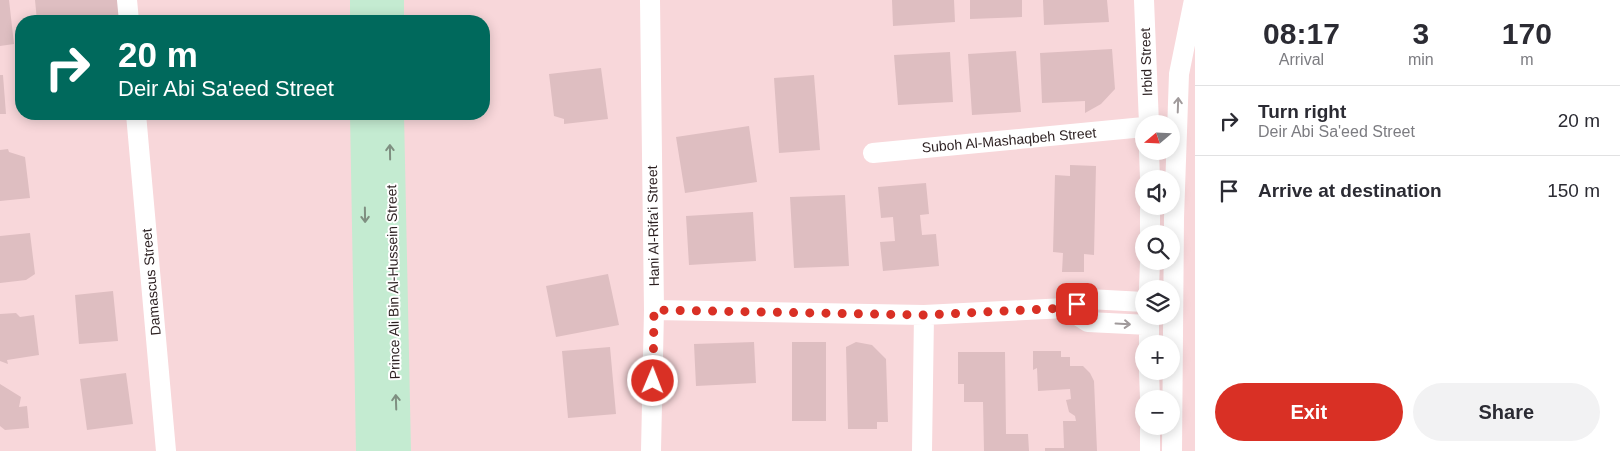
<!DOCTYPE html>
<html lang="en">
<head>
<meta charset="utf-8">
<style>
  :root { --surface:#fff; --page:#f2f2f3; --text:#2b2b33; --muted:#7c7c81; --line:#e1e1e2; --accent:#d93025 }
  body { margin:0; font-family:Helvetica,sans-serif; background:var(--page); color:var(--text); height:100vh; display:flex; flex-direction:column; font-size:19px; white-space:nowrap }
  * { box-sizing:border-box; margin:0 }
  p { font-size:16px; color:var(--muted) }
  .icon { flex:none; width:28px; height:28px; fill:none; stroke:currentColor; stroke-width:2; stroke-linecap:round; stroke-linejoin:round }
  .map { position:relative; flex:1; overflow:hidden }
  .side { display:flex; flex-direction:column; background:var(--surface); width:425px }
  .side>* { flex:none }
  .guide { position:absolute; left:15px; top:15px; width:475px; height:105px; border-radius:20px; box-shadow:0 2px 12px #0003; background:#00695c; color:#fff; overflow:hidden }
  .needle { width:32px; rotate:251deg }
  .controls { position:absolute; left:1135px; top:115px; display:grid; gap:10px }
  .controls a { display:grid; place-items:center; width:45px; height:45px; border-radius:50%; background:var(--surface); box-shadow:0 2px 12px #0003; font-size:25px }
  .pin { position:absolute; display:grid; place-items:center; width:42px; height:42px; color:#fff; margin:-21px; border-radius:10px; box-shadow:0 2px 8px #0006 }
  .me { position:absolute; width:55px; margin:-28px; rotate:1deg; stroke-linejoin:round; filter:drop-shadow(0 0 4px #0008) }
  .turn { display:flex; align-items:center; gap:18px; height:105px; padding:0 20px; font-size:22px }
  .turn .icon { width:65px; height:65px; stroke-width:2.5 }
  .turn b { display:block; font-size:35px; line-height:42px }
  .eta { display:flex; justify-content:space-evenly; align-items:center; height:85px; text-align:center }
  .eta b { font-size:30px; font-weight:700; line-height:35px }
  .primary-button { display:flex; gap:10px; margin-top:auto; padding:10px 20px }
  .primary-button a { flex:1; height:58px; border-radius:30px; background:var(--accent); color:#fff; font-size:20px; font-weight:700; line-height:58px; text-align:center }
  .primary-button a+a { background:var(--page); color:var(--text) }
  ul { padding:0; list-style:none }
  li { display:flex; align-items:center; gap:15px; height:70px; padding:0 20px; border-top:1px solid var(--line) }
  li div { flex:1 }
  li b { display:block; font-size:19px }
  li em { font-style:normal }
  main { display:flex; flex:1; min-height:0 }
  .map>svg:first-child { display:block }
  .building { fill:#debec1 }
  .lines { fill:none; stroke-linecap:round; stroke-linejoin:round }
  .street { stroke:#fff; stroke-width:20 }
  .secondary { stroke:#c4ebd1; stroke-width:28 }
  .oneway { stroke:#a09a9b }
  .oneway2 { stroke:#7f8f81 }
  .route { stroke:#d93025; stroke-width:9; stroke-dasharray:0 16.2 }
  .labels { text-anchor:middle; stroke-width:4; stroke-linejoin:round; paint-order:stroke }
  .street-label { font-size:14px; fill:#2b1f20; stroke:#fff }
</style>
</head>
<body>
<main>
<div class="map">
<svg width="1195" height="451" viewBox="0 0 1195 451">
  <rect width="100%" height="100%" fill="#f8d7da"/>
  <path class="building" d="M0,0H9L14,44L0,46Z
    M35,0H118L120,21H37Z
    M892,0H954L955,22L893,26Z
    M970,0H1022V17L970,19Z
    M1043,0H1107L1109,22L1044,25Z
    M1112,49L1115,89L1101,104L1085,113V101L1042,103L1040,53Z
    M1016,51L1021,112L972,115L968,54Z
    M950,52L953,102L898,105L894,55Z
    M601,68L608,119L564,124V119L554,116L549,74Z
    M0,75H3L6,114H0Z
    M814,75L820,150L779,153L774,78Z
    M749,126L757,182L685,193L676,137Z
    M8,149L9,152L25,157L30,198L0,201V150Z
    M1070,165L1096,166L1094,255L1084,254V272H1062L1063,253L1053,252L1055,175L1070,176Z
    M926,183L929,214L920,215L922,235L936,234L939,266L883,271L880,242L895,241L893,217L881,218L878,187Z
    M845,195L849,266L794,268L790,197Z
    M753,212L756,261L689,265L686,216Z
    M30,233L35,274L26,280L0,283V236Z
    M608,274L619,325L556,337L546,286Z
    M113,291L118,341L79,344L75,295Z
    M16,313L20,317L34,315L39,355L7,360L8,364L0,361V314Z
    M754,342L756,383L696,386L694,344Z
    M792,342H826V421H792Z
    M856,342L872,345L886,359L888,422H877V429H848L846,347Z
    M610,347L616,414L568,418L562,351Z
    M1033,351H1061V357H1070V366H1083L1090,373L1094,381L1097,451H1045V448H1064L1063,421H1076L1075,416L1069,412L1066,400L1071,399L1070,389L1038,391L1037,368L1033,370Z
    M958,352H1005L1006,434H1028L1029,451H984L983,402H964V384H958Z
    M126,373L133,424L87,430L80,379Z
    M0,384L21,397L19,407L27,406L29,428L5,430L0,426Z"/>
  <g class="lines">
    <path class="street" d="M127,0L129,21
      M650,0L654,310L651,451
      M1144,0L1149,124
      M136,114L166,451
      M1149,151L1150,179
      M873,153L1144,127
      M1150,234V206
      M1149,289L1150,261
      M1066,308L1088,322L1149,325
      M654,310L924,315L1066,308L1088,299L1144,302
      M1149,316V344
      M1149,371L1150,399
      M1150,426V451
      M922,451L924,315
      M1172,451L1174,218L1179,74L1194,0"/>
    <path class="secondary" d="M364,0V21
      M390,21V0
      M364,114L370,451
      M390,114L397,451"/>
  </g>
  <defs><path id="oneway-shaft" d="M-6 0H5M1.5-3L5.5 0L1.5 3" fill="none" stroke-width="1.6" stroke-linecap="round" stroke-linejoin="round" transform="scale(1.25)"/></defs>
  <g class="oneway">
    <use href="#oneway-shaft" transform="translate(1178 105) rotate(-88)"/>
    <use href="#oneway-shaft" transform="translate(1123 324) rotate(3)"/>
  </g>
  <g class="oneway2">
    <use href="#oneway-shaft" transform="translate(390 152) rotate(-91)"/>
    <use href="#oneway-shaft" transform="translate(365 215) rotate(89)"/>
    <use href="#oneway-shaft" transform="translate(396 402) rotate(-92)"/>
  </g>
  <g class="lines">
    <path class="route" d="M653,381L654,310L924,315L1066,308L1077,304"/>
  </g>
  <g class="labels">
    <g class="street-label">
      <text transform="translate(1146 62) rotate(-92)" y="5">Irbid Street</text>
      <text transform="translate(1009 140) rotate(-5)" y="5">Suboh Al-Mashaqbeh Street</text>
      <text transform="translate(653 226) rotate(-91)" y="5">Hani Al-Rifa'i Street</text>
      <text transform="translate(151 282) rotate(-95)" y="5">Damascus Street</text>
      <text transform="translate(393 282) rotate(-91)" y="5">Prince Ali Bin Al-Hussein Street</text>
    </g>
  </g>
</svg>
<div class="controls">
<a><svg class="needle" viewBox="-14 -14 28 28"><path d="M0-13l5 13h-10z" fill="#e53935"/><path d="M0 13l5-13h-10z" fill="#7c7c81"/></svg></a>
<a><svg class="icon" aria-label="sound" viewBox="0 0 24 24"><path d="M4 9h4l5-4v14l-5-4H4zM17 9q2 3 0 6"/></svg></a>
<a><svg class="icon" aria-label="search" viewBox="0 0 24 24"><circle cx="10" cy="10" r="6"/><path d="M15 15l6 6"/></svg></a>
<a><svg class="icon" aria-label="layers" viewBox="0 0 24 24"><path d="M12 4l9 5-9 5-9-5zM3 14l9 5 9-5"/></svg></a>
<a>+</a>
<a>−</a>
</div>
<div class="pin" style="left:1077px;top:304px;background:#d93025"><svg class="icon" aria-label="arrive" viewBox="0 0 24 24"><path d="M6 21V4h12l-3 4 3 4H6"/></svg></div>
<svg class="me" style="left:653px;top:381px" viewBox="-20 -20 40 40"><circle r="17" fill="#d93025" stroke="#fff" stroke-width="3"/><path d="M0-11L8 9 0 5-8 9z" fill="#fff"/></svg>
<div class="guide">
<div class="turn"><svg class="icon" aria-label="right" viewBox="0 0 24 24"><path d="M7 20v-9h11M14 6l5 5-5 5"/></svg><div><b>20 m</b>Deir Abi Sa'eed Street</div></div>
</div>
</div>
<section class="side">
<div class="eta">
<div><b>08:17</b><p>Arrival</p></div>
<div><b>3</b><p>min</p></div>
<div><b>170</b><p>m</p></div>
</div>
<ul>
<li><svg class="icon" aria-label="right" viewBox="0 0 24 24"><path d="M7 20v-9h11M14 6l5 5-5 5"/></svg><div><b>Turn right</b><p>Deir Abi Sa'eed Street</p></div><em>20 m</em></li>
<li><svg class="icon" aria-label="arrive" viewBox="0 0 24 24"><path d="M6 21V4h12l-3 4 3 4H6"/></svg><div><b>Arrive at destination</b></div><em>150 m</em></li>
</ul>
<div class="primary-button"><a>Exit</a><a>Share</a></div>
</section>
</main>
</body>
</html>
